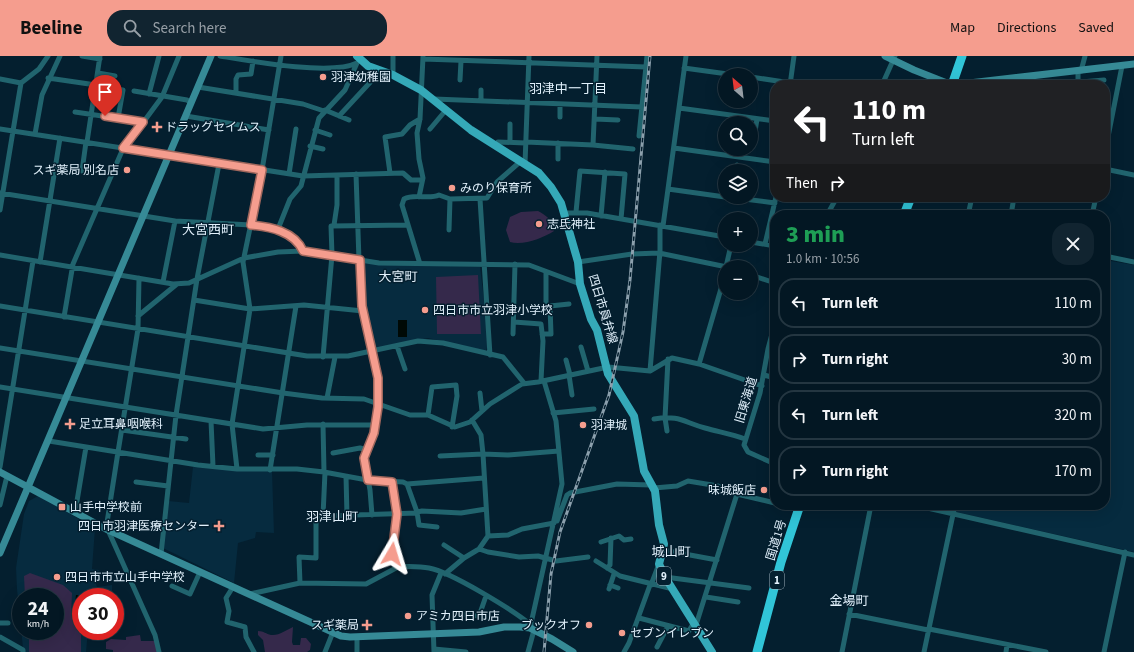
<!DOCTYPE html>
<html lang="en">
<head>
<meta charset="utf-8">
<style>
  :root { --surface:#031723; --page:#112430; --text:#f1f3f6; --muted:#979fa6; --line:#243641; --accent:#f59d8e }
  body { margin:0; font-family:"Source Sans 3","Noto Sans JP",sans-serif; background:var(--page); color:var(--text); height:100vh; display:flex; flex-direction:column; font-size:15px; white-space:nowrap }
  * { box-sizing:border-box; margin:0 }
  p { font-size:13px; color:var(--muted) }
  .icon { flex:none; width:22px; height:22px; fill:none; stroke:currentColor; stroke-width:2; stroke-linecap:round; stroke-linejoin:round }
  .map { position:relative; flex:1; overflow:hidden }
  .drawer { position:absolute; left:770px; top:154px; width:340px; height:300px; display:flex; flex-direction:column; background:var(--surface); border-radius:16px; box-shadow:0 4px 16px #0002,0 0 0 1px var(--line) }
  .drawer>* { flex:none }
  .top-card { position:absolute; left:770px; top:24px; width:340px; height:122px; border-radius:16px; box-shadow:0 4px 16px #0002,0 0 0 1px var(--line); background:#202124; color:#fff; overflow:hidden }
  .needle { width:26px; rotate:332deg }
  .tools { position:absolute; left:718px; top:12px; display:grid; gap:8px }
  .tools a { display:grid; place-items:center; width:40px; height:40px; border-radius:50%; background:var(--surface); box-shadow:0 4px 16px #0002,0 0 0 1px var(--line); font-size:20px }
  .speed { position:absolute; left:12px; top:532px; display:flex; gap:8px; font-size:20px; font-weight:700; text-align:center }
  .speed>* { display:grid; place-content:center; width:52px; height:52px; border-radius:50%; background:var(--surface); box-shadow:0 4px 16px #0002,0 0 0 1px var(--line); line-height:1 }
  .speed small { font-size:10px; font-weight:400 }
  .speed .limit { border:6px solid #d22; background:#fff; color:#111 }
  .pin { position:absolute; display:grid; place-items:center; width:34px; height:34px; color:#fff; margin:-41px -17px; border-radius:50% 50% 50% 0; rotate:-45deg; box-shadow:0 0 4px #0007 }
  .pin .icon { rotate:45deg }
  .me { position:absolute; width:44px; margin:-22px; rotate:7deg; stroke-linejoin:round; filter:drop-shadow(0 0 3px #0008) }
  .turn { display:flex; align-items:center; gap:14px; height:84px; padding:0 16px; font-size:18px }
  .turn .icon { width:52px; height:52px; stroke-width:2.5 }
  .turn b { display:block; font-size:28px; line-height:34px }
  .then { display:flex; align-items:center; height:38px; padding:0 16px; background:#0003; gap:8px; font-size:15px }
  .round { display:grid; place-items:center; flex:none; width:42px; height:42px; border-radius:16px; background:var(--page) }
  .headline { display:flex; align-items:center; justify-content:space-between; height:68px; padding:0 16px }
  h1 { font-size:24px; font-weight:800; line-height:30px; color:#1e9e55 }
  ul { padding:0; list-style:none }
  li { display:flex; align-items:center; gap:12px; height:50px; margin:0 8px 6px; padding:0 8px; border:2px solid var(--line); border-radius:16px }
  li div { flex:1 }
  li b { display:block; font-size:15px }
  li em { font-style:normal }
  header { display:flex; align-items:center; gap:24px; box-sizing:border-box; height:56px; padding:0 20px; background:var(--accent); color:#111 }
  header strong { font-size:19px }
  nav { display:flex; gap:22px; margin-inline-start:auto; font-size:14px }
  .search { width:280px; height:36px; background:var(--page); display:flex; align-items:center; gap:10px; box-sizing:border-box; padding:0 14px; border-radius:16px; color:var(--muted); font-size:15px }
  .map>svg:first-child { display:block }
  .built { fill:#062b3f; fill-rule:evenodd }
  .green { fill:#35294b }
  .water { fill:#000905 }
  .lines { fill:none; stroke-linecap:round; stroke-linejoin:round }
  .street { stroke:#21646e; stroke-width:5 }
  .secondary { stroke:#368a96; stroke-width:7 }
  .primary { stroke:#35a9b8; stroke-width:8 }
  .highway { stroke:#31c5d8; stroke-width:9 }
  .rail-casing { stroke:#8ca0ad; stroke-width:3 }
  .rail { stroke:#041f2f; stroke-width:1.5; stroke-dasharray:4.5; stroke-linecap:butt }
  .route-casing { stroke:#9f665c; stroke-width:10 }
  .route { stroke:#f59d8e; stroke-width:7 }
  .poi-dot { fill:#f59d8e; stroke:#041f2f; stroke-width:1.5 }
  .labels { text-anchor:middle; stroke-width:3; stroke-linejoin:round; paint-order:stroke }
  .shield { fill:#041f2f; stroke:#9fb2be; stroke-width:1 }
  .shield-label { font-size:11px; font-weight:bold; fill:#e2f1fc }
  .poi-label { font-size:12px; fill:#e2f1fc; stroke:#041f2f; text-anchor:start }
  .street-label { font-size:12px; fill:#e2f1fc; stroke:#041f2f }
  .neighbourhood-label { font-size:13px; fill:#e2f1fc; stroke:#041f2f }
</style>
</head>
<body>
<header>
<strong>Beeline</strong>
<div class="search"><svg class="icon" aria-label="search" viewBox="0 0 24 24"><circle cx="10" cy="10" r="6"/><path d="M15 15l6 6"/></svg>Search here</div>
<nav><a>Map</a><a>Directions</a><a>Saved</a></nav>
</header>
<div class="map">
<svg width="1134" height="596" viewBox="0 0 1134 596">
  <rect width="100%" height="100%" fill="#041f2f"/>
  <path class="built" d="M1105,204L1134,209V496L956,456L957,449H1105Z
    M363,207L480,211L486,260L488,288L486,295L428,282L373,294L362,237Z
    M193,411L272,415L274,477L256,476L255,482L238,487L234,527L163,492L168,445L189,447Z
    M38,440L95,472L92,513L99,514L96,528L97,531L112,529V537H115L114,541H81V575H88L86,596H25L23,592L17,533L16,512L24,458L29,445ZM21,541H55V575H21Z"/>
  <path class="green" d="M538,155C547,160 553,164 554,175C543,182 523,190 510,186L506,174L510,161L521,156Z
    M478,219L481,278H437L436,221Z
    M30,517L63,529L72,537L71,560L81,561V596H29V575H55V541H25L24,520Z
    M293,571L292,586L293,589H300L301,582H306L311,588L310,594L307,596H265L263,584L258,579V575C264,575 266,578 271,579C279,580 286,574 293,571Z
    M140,579L141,585H155L158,596H113V594L106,593V586L111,583L126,584V581Z"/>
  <path class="water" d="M398,264H407V281H398Z
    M76,539L85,540L81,541V557L74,556Z"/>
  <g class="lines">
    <path class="street" d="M48,0L39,13L21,27L13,75L303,120L403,117L411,124H422
      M82,0L100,3
      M220,0C250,5 331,20 357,7
      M597,0L593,89L633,93
      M423,3L646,11
      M684,12L735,19
      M1081,15L1085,0
      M98,17L115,20
      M393,19V0
      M751,21L791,27
      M48,22L96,29
      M0,23L21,27
      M460,24L461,5
      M1078,25L1081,26L1104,24
      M790,29L794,0
      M882,29L895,0
      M1032,29L1034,19
      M1076,29L1078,25V15
      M198,31L303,48L324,55
      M109,32L123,34L118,62
      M528,32H560
      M134,35L187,44L191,47
      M236,37V23L238,19L251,18L253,5
      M149,38L159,0
      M434,43L642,51
      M481,45V34
      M679,52L775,65
      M325,54L349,64
      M75,56L143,66
      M186,60L269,74
      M339,60L376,20L379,14
      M560,61V48
      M595,63L618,64
      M0,73L13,75L0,154
      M430,73L446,54
      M315,74L330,79
      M35,78L42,39L60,0
      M639,80L647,0
      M754,82L757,63
      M87,86L100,0
      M498,86L525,87
      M510,86V68
      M526,86L593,89
      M310,90L323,93
      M674,92L775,106
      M1105,96L1122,10
      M558,103V87
      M525,108L529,0
      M1105,113L1134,119
      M82,115L86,86
      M736,115L737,109
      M390,117L385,81L402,78L410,69L420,63
      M289,118L296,73
      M356,118L359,204
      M668,133L725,141
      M0,137L175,165L269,170C281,173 298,183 303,195
      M419,141L423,122L419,103L417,77L420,63L423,1
      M728,141L775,147
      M480,143L490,299
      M576,156L580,115L625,118L621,163
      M564,157H587L725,181
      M827,159L837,141
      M968,159L972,141
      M1011,159L1014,141
      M1092,159L1096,141
      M601,160L605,116
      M334,169L337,149V119
      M663,170L686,0
      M278,173L290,143L301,130L319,62L345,34L357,7
      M449,174L450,143
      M751,186L775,190
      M765,188L776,141
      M0,199L173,228L189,227L244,202L278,196L303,195L379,207L529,209L580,228
      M1105,200L1134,206
      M360,204L362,250L378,322V351L374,377L364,402L370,434L372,459
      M40,206L60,82
      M578,206L632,198L659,197L727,211
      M420,208L402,149L404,143C415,137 428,144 439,139L450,143L487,142L497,126L521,105
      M726,211L731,189
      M546,216V248L550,250
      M751,219L775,227
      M163,226L175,165
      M194,244L250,253L304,249L363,255
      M0,250L307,300H348L418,285L443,287L503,301L524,327
      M138,260L177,228
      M64,261L73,208L122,95L162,41L179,0
      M514,266L541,268L543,285L541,325
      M775,267L768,293L760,337L744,389L748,396L775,408
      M513,278L515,208
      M542,278H551L550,250L569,248
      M397,290L405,313
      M581,291L588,315
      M0,292L283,337L322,342L364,343L410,359H428L455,371L470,366L490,348L522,328L538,326L608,311L650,315L672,302L699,308L762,330
      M323,301L332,199L331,170L408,169
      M566,304L570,319
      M699,308L725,219
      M650,315L660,195V169
      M569,319L572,339
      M764,319L775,322
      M0,331L263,373L307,369H375
      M480,337L482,355
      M327,342L335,301
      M553,357L594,353
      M428,359L432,331L456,329L457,340L452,371
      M654,363C680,359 683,366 705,372C719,376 732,378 745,383
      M211,365L213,410
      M323,368L324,416
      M122,374L186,383
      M667,375L665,362L668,303
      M49,385L198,409L237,413H297L324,416L367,424L403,426L407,428L484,422
      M118,396L138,273L139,222
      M333,397L360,392L367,394
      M258,399H273
      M440,400L483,398L481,379L472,364
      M0,411L33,205
      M237,413L232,368L250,253L243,206L262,114L281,0
      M270,414L296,250
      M346,420L347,460
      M136,426L168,430
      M392,426L397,458L393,498L395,510
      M407,428L417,456
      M654,432L677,430L688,425L718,430L737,438L775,447
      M0,449L7,420
      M782,449L792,451
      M914,449L1134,499
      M75,457L86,391
      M323,460L417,457
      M556,465H557L567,439L570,437L617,428L651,429
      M437,471L419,469L417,456L422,455L461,457L486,453
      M106,473L118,396
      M108,474L155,579L159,596
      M488,480L508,479L522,473L554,467
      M601,486L619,480L624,484L631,483
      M444,489L464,502
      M479,493L488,496L519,501L538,500L556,505L588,501
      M663,494L717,504
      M161,498L176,359L197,223L219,108
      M596,505L620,520L673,533
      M395,510C406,511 418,510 429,512C451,516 513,554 531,569
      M607,512L610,509L611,482
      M445,518L464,502L479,493L488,480L483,398L508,399L559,395
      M665,521L749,532
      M300,527L299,501L316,502V461L323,460L325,416
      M610,529L618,532
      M651,529L659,508
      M172,530L190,538L200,516
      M233,531L226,542L229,555L227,566L245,571L246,581L254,596
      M609,533L614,518
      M250,538L300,527L366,528L396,512L395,510
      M706,541L738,546
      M459,558L479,560L486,540
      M849,558L928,574
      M639,562L689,575L694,566
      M0,567H8
      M696,569L737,438
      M530,572L562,428L556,365L544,325
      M929,573L1046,596
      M0,581L23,594V596
      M357,581V596
      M657,591L668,570
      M434,593L466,596
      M325,596L333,576
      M434,596L432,539L441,517
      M528,596L534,574
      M624,596L629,587L650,529
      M842,596L871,449
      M924,596L955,449
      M1006,596L1007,589
      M1104,596L1125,496"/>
    <path class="secondary" d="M885,0L914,14L952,29
      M952,29L1134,8
      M0,416L106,473L341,580L350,581L479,576L504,571H520L530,572L552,583L573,596
      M0,497L211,0"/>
    <path class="primary" d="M357,0L368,10L393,19L421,34L471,74L539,117L551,131L561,147L578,206L580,228L591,263L597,274L608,318L634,360L644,415L655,435L659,469L664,488L659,508L665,521L712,596"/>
    <path class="highway" d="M952,29L962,0
      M904,159L911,141
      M757,596L781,506L800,449"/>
    <defs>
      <path id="rail" d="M544,596L551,518L560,476L609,339L623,276L630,224L650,0"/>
    </defs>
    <use href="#rail" class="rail-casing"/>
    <use href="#rail" class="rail"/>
  </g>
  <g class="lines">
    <defs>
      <path id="route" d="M105,60L143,66L123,92L262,114L251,169C270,171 294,175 303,195L360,204L362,250L378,322V351L374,377L364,402L368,424L392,426L397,458L392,498"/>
    </defs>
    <use href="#route" class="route-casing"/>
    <use href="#route" class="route"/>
  </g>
  <g class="poi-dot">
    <circle cx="323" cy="21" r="4"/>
    <path d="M155 65h4v4h4v4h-4v4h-4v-4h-4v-4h4z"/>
    <circle cx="127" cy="114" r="4"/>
    <circle cx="452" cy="132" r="4"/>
    <circle cx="539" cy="168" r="4"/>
    <circle cx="425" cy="254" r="4"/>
    <path d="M68 362h4v4h4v4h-4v4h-4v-4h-4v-4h4z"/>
    <circle cx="583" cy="369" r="4"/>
    <circle cx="764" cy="434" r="4"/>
    <rect x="58" y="447" width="8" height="8" rx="2"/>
    <path d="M217 464h4v4h4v4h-4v4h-4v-4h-4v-4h4z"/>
    <circle cx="57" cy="521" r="4"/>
    <circle cx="408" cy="560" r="4"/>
    <path d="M365 563h4v4h4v4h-4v4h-4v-4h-4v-4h4z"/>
    <circle cx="589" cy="569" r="4"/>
    <circle cx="622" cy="577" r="4"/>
  </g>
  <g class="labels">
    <g class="shield">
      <rect x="657" y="511" width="14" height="18" rx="3"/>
      <rect x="770" y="515" width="14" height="18" rx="3"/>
    </g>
    <g class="shield-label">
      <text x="664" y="524">9</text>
      <text x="777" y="528">1</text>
    </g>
    <g class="poi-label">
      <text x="331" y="25">羽津幼稚園</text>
      <text x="165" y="75">ドラッグセイムス</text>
      <text x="119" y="118" text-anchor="end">スギ薬局 別名店</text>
      <text x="460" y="136">みのり保育所</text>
      <text x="547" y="172">志氐神社</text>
      <text x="433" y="258">四日市市立羽津小学校</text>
      <text x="79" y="372">足立耳鼻咽喉科</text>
      <text x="591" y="373">羽津城</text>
      <text x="756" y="438" text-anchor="end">味城飯店</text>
      <text x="70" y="455">山手中学校前</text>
      <text x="210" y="474" text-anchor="end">四日市羽津医療センター</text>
      <text x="65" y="525">四日市市立山手中学校</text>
      <text x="416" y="564">アミカ四日市店</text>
      <text x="359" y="573" text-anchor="end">スギ薬局</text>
      <text x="581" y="573" text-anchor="end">ブックオフ</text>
      <text x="630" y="581">セブンイレブン</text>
    </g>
    <g class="street-label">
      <text transform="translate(603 253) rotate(73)" y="4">四日市員弁線</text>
      <text transform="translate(746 344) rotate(-73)" y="4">旧東海道</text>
      <text transform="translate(776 484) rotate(-73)" y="4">国道1号</text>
    </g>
    <g class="neighbourhood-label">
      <text x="568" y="37">羽津中一丁目</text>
      <text x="208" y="178">大宮西町</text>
      <text x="398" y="225">大宮町</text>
      <text x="332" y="465">羽津山町</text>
      <text x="671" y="500">城山町</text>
      <text x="849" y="549">金場町</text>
    </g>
  </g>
</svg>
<div class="tools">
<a><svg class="needle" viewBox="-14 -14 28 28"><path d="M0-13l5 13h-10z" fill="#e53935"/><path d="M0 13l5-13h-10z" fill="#979fa6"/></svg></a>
<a><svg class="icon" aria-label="search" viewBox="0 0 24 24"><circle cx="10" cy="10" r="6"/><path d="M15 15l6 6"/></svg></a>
<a><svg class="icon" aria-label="layers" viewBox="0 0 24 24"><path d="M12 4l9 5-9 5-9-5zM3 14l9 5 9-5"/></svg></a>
<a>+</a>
<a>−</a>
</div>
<div class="speed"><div>24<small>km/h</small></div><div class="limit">30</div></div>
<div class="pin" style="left:105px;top:60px;background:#d93025"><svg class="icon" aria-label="arrive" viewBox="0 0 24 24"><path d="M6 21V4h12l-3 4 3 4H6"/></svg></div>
<svg class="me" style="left:392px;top:498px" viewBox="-20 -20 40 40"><path d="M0-17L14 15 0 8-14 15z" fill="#f59d8e" stroke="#fff" stroke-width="4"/></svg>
<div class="top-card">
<div class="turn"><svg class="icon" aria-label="left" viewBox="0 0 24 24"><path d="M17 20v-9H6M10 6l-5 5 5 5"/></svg><div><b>110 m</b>Turn left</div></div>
<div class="then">Then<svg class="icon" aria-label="right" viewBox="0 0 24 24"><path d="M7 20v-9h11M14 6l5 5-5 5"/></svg></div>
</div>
<section class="drawer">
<div class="headline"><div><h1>3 min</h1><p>1.0 km · 10:56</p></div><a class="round"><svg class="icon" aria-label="close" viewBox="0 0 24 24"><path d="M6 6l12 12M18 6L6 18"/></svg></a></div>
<ul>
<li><svg class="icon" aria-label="left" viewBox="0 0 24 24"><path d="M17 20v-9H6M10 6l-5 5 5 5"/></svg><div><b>Turn left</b></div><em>110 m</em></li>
<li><svg class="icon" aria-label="right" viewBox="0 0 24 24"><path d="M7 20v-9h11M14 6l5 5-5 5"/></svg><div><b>Turn right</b></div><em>30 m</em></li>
<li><svg class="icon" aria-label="left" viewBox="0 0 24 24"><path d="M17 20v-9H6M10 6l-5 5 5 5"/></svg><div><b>Turn left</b></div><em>320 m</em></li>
<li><svg class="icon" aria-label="right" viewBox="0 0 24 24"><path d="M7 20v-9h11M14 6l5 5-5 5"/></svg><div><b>Turn right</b></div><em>170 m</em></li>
</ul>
</section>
</div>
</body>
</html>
